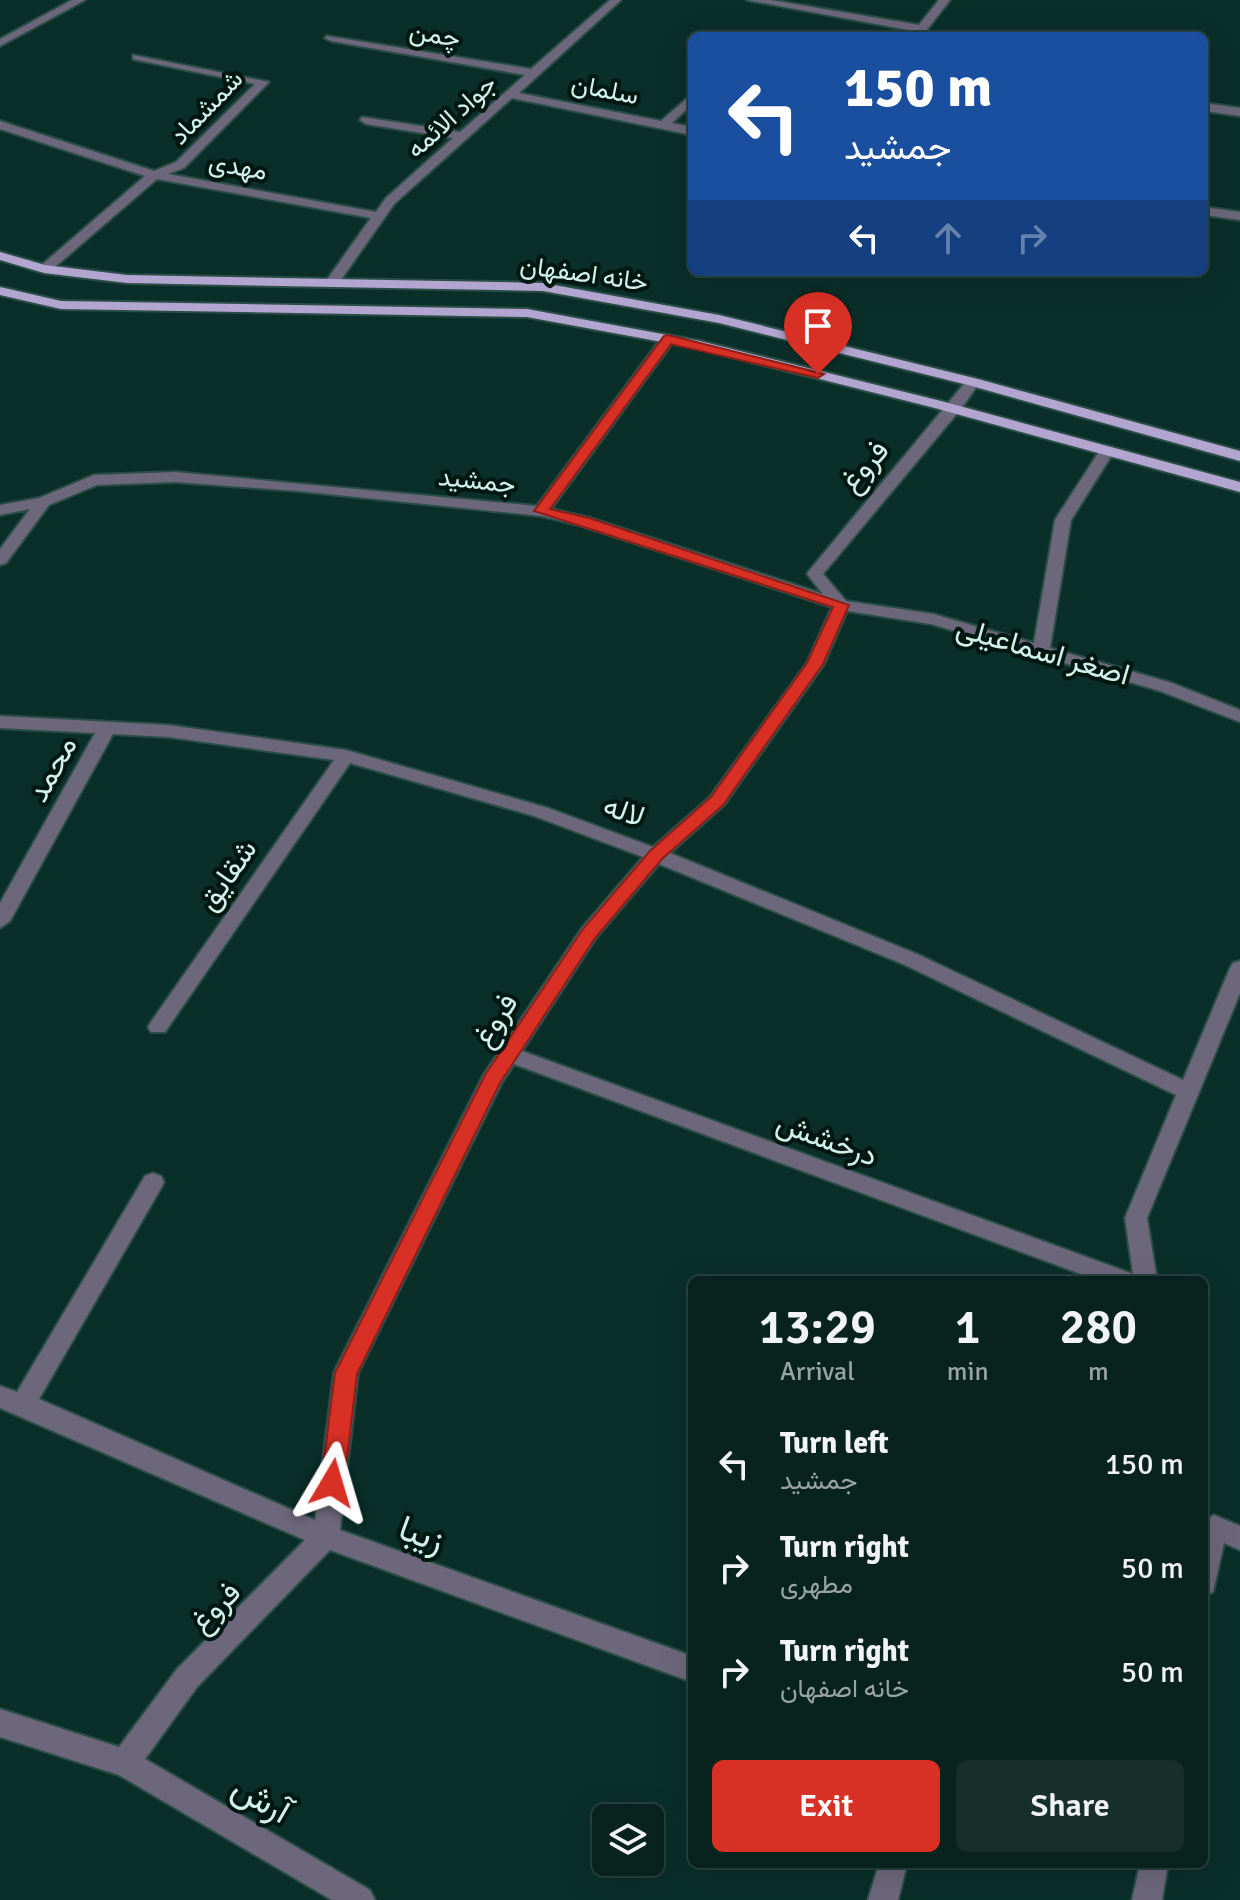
<!DOCTYPE html>
<html lang="en">
<head>
<meta charset="utf-8">
<style>
  :root { --surface:#08231e; --page:#162f2b; --text:#f1f3f6; --muted:#98a4a4; --line:#29403c; --accent:#d93025 }
  body { margin:0; font-family:Signika,Vazirmatn,sans-serif; background:var(--page); color:var(--text); height:100vh; display:flex; flex-direction:column; font-size:30px; white-space:nowrap }
  * { box-sizing:border-box; margin:0 }
  p { font-size:26px; color:var(--muted) }
  .icon { flex:none; width:44px; height:44px; fill:none; stroke:currentColor; stroke-width:2; stroke-linecap:round; stroke-linejoin:round }
  .map { position:relative; flex:1; overflow:hidden }
  .sheet { position:absolute; left:688px; top:1276px; width:520px; height:592px; display:flex; flex-direction:column; background:var(--surface); border-radius:12px; box-shadow:0 8px 32px #0002,0 0 0 2px var(--line) }
  .sheet>* { flex:none }
  .hud { position:absolute; left:688px; top:32px; width:520px; height:244px; border-radius:12px; box-shadow:0 8px 32px #0002,0 0 0 2px var(--line); background:#1a4fa0; color:#fff; overflow:hidden }
  .buttons { position:absolute; left:592px; top:1804px; display:grid; gap:16px }
  .buttons a { display:grid; place-items:center; width:72px; height:72px; border-radius:12px; background:var(--surface); box-shadow:0 8px 32px #0002,0 0 0 2px var(--line); font-size:40px }
  .pin { position:absolute; display:grid; place-items:center; width:68px; height:68px; color:#fff; margin:-82px -34px; border-radius:50% 50% 50% 0; rotate:-45deg; box-shadow:0 0 8px #0007 }
  .pin .icon { rotate:45deg }
  .me { position:absolute; width:88px; margin:-44px; rotate:7deg; stroke-linejoin:round; filter:drop-shadow(0 0 6px #0008) }
  .turn { display:flex; align-items:center; gap:28px; height:168px; padding:0 24px; font-size:36px }
  .turn .icon { width:104px; height:104px; stroke-width:2.5 }
  .turn b { display:block; font-size:56px; line-height:68px }
  .lanes { display:flex; align-items:center; height:76px; padding:0 24px; background:#0003; justify-content:center; gap:40px; direction:ltr }
  .lanes .off { opacity:.35 }
  .eta { display:flex; justify-content:space-evenly; align-items:center; height:136px; text-align:center }
  .eta b { font-size:48px; font-weight:600; line-height:56px }
  .button { display:flex; gap:16px; margin-top:auto; padding:16px 24px }
  .button a { flex:1; height:92px; border-radius:12px; background:var(--accent); color:#fff; font-size:32px; font-weight:600; line-height:92px; text-align:center }
  .button a+a { background:var(--page); color:var(--text) }
  ul { padding:0; list-style:none }
  li { display:flex; align-items:center; gap:24px; height:104px; padding:0 24px }
  li div { flex:1 }
  li b { display:block; font-size:30px }
  li em { font-style:normal }
  .map>svg:first-child { display:block }
  .lines { fill:none; stroke-linecap:round; stroke-linejoin:round }
  .minor-casing { stroke:#2a4e47; stroke-width:4 }
  .major-casing { stroke:#2a4e47; stroke-width:4 }
  .minor { fill:#6d677b; fill-rule:evenodd }
  .major { fill:#b2a5cf; fill-rule:evenodd }
  .route { fill:#d93025; stroke:#8d1f18; stroke-width:2 }
  .labels { text-anchor:middle; stroke-width:8; stroke-linejoin:round; paint-order:stroke }
  .far-street-label { font-size:26px; fill:#d1f2ea; stroke:#001611 }
  .street-label { font-size:30px; fill:#d1f2ea; stroke:#001611 }
  .near-street-label { font-size:36px; fill:#d1f2ea; stroke:#001611 }
</style>
</head>
<body>
<div class="map">
<svg width="1240" height="1900" viewBox="0 0 1240 1900">
  <rect width="100%" height="100%" fill="#0a2f28"/>
  <g class="lines">
    <defs>
      <path id="minor" d="M72,0H85L0,46V39Z
        M610,0H621L519,93L661,121L692,94V104L672,123L692,127V135L512,98L394,204L338,284L333,285L326,281L371,218L157,179L49,272L37,269L145,176L0,129V121L154,171L176,162L255,84L137,60L133,59V55L269,82L184,168L168,174L376,212L386,198L453,138L366,124L360,120L362,117L460,132L525,75L331,41L325,38L327,36L531,69Z
        M747,0H771L919,25L939,0H950L922,36H910L914,31Z
        M1204,103L1240,108V116L1204,111Z
        M1204,207L1240,212V220L1204,215Z
        M668,335L675,339L551,509L590,518L823,594L807,574L809,571L968,379H978L980,382L960,410L823,574L846,601L933,614L1034,643L1055,520L1102,447H1112L1115,450L1071,520L1050,648L1172,683L1240,710V722L1160,691L931,624L847,611L824,664L724,805L670,853L917,954L1183,1080L1230,968L1233,963L1240,961V993L1147,1218L1157,1280H1097L514,1064L501,1084L358,1373L340,1530L692,1656V1682L330,1550L197,1687L145,1759L370,1890L375,1900H332L119,1775L0,1737V1709L119,1747L177,1669L305,1540L0,1408V1386L17,1392L145,1176L153,1173L161,1176L164,1182L161,1188L39,1399L315,1520L334,1373L337,1366L484,1074L582,928L643,857L534,816L350,763L165,1032H151L148,1027L151,1022L334,760L168,737L113,734L10,921L0,928V903L95,733L0,728V716L168,725L346,750L548,808L653,847L710,797L807,663L832,607L579,525L541,516L298,491L175,482L97,485L49,505L6,563L0,565V549L30,509L0,515V505L39,498L94,475L175,472L537,506L663,336ZM659,864L903,964L1176,1095L1125,1218L1133,1274L522,1051L596,938Z
        M1214,1515L1240,1526V1550L1224,1543L1213,1592L1204,1595V1521Z
        M879,1864H907L898,1900H868Z
        M1140,1864H1168L1162,1900H1132Z"/>
      <path id="major" d="M0,252L45,265L127,275L543,283L719,315L978,379L1240,451V461L968,385L719,323L543,291L127,283L44,273L0,260Z
        M0,287L61,301L527,309L700,341L941,401L1240,482V492L931,407L700,349L527,317L61,309L0,295Z"/>
    </defs>
    <use href="#minor" class="minor-casing"/>
    <use href="#major" class="major-casing"/>
    <use href="#minor" class="minor"/>
    <use href="#major" class="major"/>
  </g>
  <path class="route" d="M668,335L824,374L818,378L671,344L550,509L589,518L849,605L823,664L723,805L662,859L595,938L500,1083L357,1374L344,1483L341,1490L332,1493L324,1490L321,1483L335,1373L485,1075L583,929L650,851L711,797L807,663L833,607L534,511L664,336Z"/>
  <g class="labels">
    <g class="far-street-label">
      <text transform="translate(435 34) rotate(10)" y="9">چمن</text>
      <text transform="translate(605 89) rotate(11)" y="9">سلمان</text>
      <text transform="translate(206 107) rotate(-46)" y="9">شمشماد</text>
      <text transform="translate(451 116) rotate(-42)" y="9">جواد الائمه</text>
      <text transform="translate(238 166) rotate(10)" y="9">مهدی</text>
      <text transform="translate(584 273) rotate(8)" y="9">خانه اصفهان</text>
      <text transform="translate(477 480) rotate(6)" y="9">جمشید</text>
    </g>
    <g class="street-label">
      <text transform="translate(864 466) rotate(-49)" y="10">فروغ</text>
      <text transform="translate(1043 651) rotate(16)" y="10">اصغر اسماعیلی</text>
      <text transform="translate(52 769) rotate(-61)" y="10">محمد</text>
      <text transform="translate(624 811) rotate(20)" y="10">لاله</text>
      <text transform="translate(227 875) rotate(-55)" y="10">شقایق</text>
      <text transform="translate(495 1020) rotate(-57)" y="10">فروغ</text>
      <text transform="translate(827 1139) rotate(20)" y="10">درخشش</text>
      <text transform="translate(215 1607) rotate(-45)" y="10">فروغ</text>
    </g>
    <g class="near-street-label">
      <text transform="translate(422 1533) rotate(20)" y="13">زیبا</text>
      <text transform="translate(262 1798) rotate(30)" y="13">آرش</text>
    </g>
  </g>
</svg>
<div class="buttons">
<a><svg class="icon" aria-label="layers" viewBox="0 0 24 24"><path d="M12 4l9 5-9 5-9-5zM3 14l9 5 9-5"/></svg></a>
</div>
<div class="pin" style="left:818px;top:374px;background:#d93025"><svg class="icon" aria-label="arrive" viewBox="0 0 24 24"><path d="M6 21V4h12l-3 4 3 4H6"/></svg></div>
<svg class="me" style="left:332px;top:1483px" viewBox="-20 -20 40 40"><path d="M0-17L14 15 0 8-14 15z" fill="#d93025" stroke="#fff" stroke-width="4"/></svg>
<div class="hud">
<div class="turn"><svg class="icon" aria-label="left" viewBox="0 0 24 24"><path d="M17 20v-9H6M10 6l-5 5 5 5"/></svg><div><b>150 m</b>جمشید</div></div>
<div class="lanes"><svg class="icon" aria-label="left" viewBox="0 0 24 24"><path d="M17 20v-9H6M10 6l-5 5 5 5"/></svg><svg class="icon off" aria-label="ahead" viewBox="0 0 24 24"><path d="M12 20V5M6 11l6-6 6 6"/></svg><svg class="icon off" aria-label="right" viewBox="0 0 24 24"><path d="M7 20v-9h11M14 6l5 5-5 5"/></svg></div>
</div>
<section class="sheet">
<div class="eta">
<div><b>13:29</b><p>Arrival</p></div>
<div><b>1</b><p>min</p></div>
<div><b>280</b><p>m</p></div>
</div>
<ul>
<li><svg class="icon" aria-label="left" viewBox="0 0 24 24"><path d="M17 20v-9H6M10 6l-5 5 5 5"/></svg><div><b>Turn left</b><p>جمشید</p></div><em>150 m</em></li>
<li><svg class="icon" aria-label="right" viewBox="0 0 24 24"><path d="M7 20v-9h11M14 6l5 5-5 5"/></svg><div><b>Turn right</b><p>مطهری</p></div><em>50 m</em></li>
<li><svg class="icon" aria-label="right" viewBox="0 0 24 24"><path d="M7 20v-9h11M14 6l5 5-5 5"/></svg><div><b>Turn right</b><p>خانه اصفهان</p></div><em>50 m</em></li>
</ul>
<div class="button"><a>Exit</a><a>Share</a></div>
</section>
</div>
</body>
</html>
